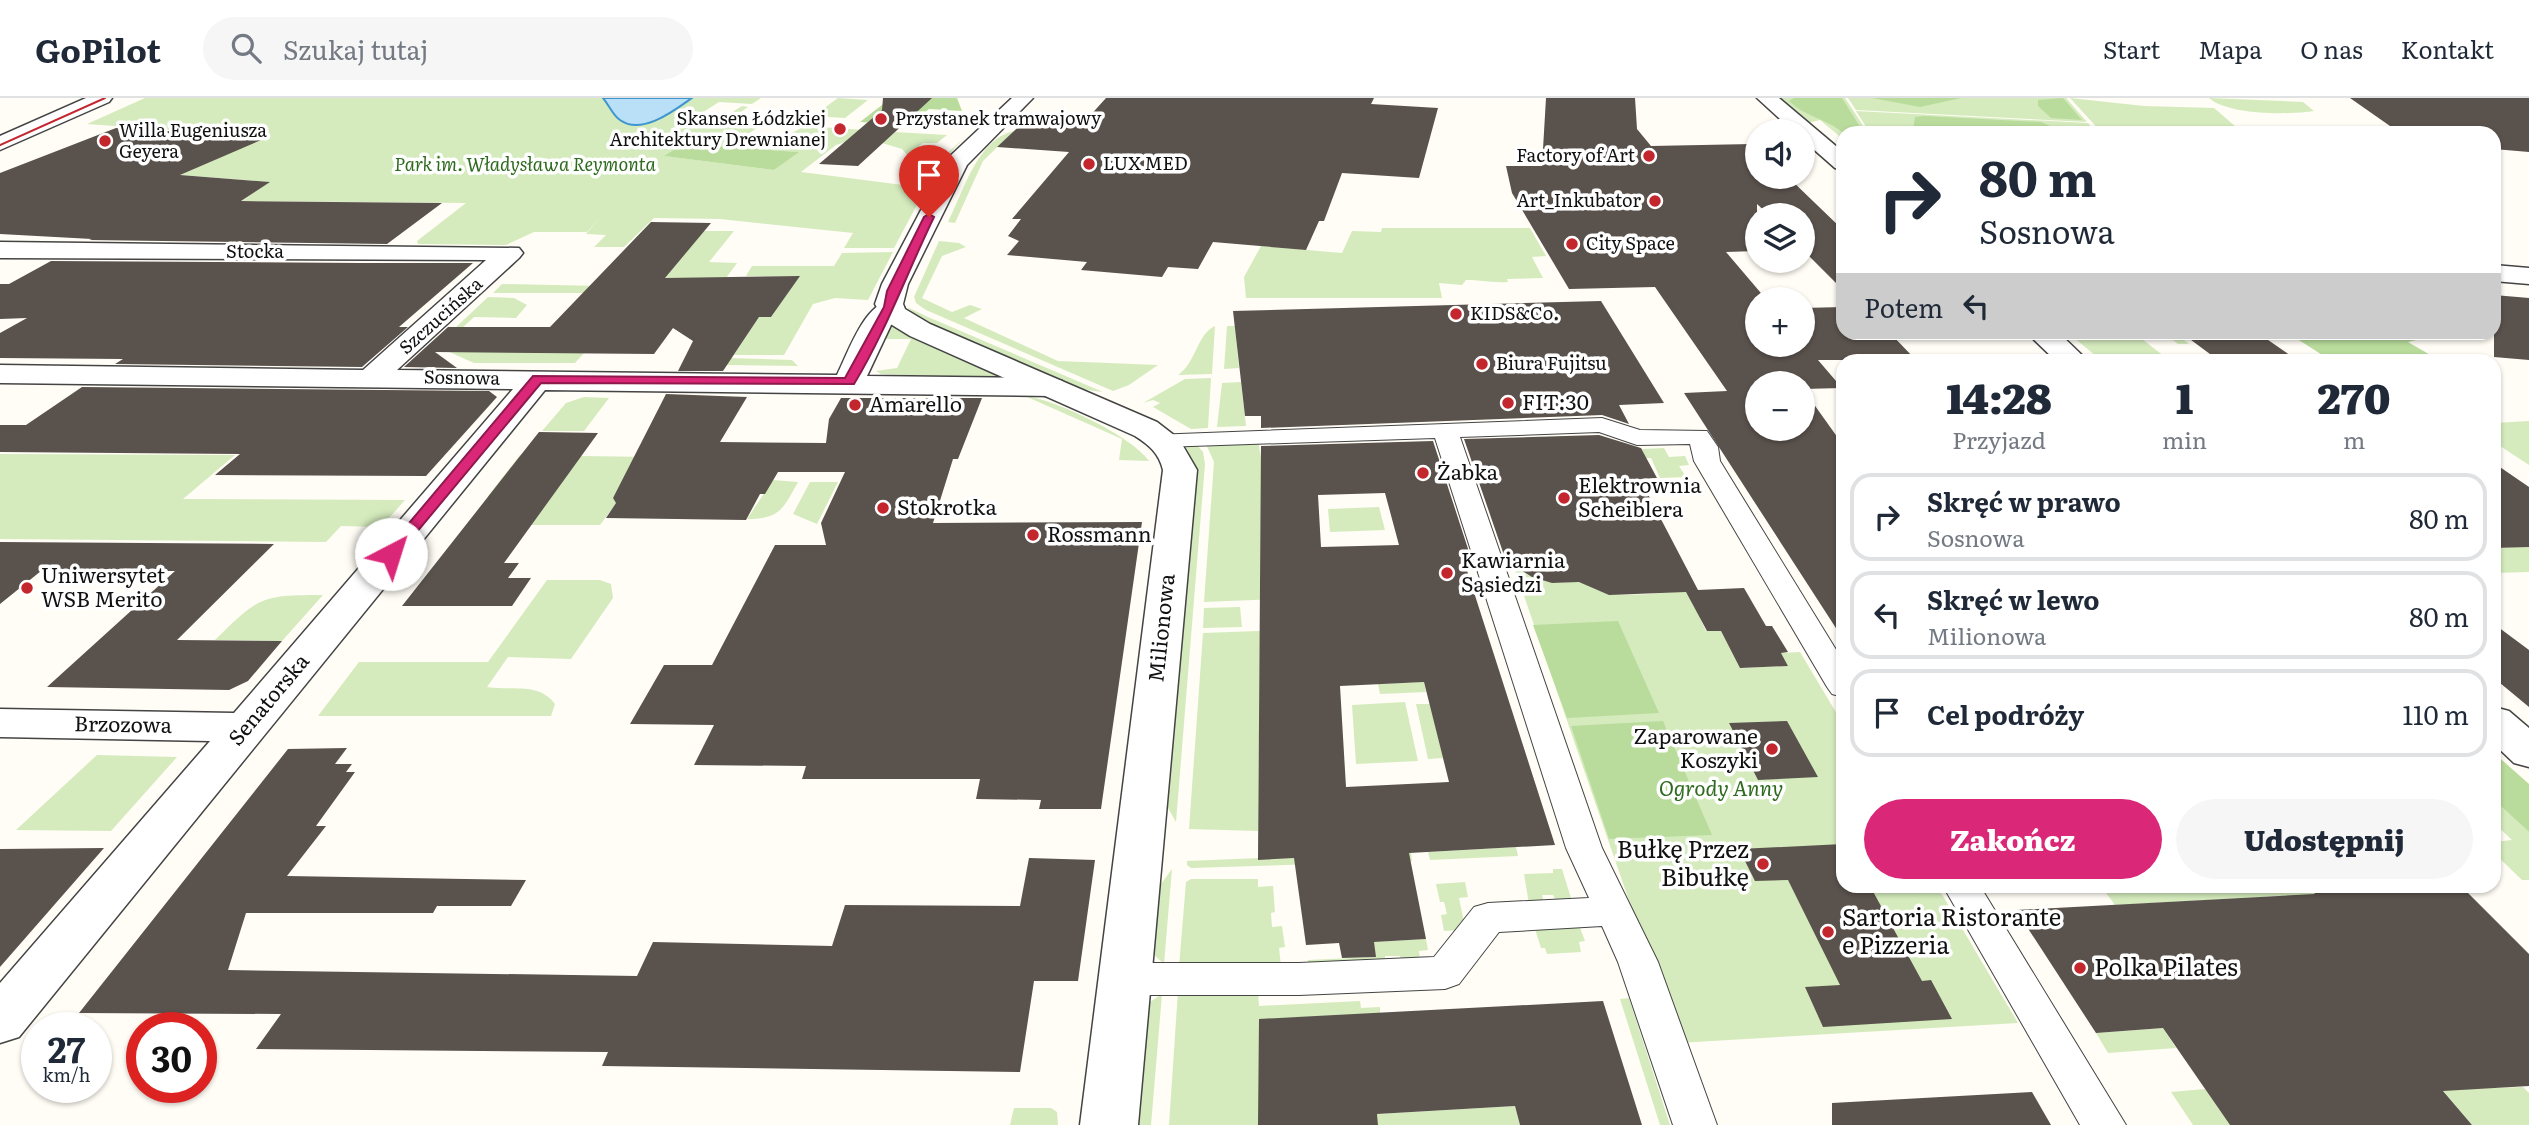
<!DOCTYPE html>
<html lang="pl">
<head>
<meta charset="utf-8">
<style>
  :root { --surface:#fff; --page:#f6f6f7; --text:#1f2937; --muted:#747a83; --line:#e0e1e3; --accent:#db2777 }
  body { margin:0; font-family:Literata,serif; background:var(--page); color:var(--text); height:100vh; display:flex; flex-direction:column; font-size:26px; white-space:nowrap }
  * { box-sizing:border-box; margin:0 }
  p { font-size:23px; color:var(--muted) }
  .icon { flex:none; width:38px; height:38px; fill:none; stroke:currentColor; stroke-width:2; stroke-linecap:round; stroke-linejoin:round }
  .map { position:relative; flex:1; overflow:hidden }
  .side { position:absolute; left:1836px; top:256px; width:665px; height:539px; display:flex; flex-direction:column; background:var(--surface); border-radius:21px; box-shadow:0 2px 5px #0004 }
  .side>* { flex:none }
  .banner { position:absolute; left:1836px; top:28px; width:665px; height:214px; border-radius:21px; box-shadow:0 2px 5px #0004; background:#fff; color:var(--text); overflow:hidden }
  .buttons { position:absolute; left:1745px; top:21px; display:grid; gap:14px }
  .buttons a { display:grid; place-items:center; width:70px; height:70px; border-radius:50%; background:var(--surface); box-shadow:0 2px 5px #0004; font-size:35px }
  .speed { position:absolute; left:21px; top:914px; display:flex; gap:14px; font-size:35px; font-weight:700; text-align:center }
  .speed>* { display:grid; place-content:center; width:91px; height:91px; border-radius:50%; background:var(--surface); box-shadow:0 2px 5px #0004; line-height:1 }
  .speed small { font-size:18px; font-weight:400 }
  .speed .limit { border:10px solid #d22; background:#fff; color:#111 }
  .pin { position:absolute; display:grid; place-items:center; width:60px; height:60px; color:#fff; margin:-72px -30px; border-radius:50% 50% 50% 0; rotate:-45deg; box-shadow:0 0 7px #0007 }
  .pin .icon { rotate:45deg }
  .me { position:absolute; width:77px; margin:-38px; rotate:40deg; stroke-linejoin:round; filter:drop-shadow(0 0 5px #0008) }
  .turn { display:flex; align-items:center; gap:24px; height:147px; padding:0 28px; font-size:32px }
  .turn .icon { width:91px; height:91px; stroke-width:2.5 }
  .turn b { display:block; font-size:49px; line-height:60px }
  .then { display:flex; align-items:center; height:66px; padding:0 28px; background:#0003; gap:14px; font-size:26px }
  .eta { display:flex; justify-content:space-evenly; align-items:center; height:119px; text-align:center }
  .eta b { font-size:42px; font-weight:800; line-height:49px }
  .primary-button { display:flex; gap:14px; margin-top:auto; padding:14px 28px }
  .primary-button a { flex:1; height:80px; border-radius:42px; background:var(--accent); color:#fff; font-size:28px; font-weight:800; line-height:80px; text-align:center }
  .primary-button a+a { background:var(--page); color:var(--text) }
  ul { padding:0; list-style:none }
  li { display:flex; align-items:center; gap:21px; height:88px; margin:0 14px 10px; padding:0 14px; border:4px solid var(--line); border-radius:21px }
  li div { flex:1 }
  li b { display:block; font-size:26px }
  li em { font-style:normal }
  header { display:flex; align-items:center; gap:42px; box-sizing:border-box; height:98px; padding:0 35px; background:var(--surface); border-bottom:2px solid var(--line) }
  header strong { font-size:33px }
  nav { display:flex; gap:38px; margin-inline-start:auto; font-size:24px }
  .search { width:490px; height:63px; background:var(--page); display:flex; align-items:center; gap:18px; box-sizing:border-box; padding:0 24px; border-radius:38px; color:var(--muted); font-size:26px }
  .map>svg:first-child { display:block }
  .green { fill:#d5ebbd; fill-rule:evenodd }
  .forest { fill:#b9dc9c }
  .water { fill:#b9e0f7; stroke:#3f96cf; stroke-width:2 }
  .building { fill:#5a524d; fill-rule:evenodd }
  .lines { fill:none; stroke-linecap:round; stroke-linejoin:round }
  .pedestrian-casing { stroke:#444; stroke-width:2 }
  .minor-casing { stroke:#444; stroke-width:3 }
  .tertiary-casing { stroke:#444; stroke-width:3 }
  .pedestrian { fill:#fff; fill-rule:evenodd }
  .minor { fill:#fff; fill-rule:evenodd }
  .tertiary { fill:#fff; fill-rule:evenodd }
  .tram { stroke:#c4262e; stroke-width:2 }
  .route { fill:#db2777; stroke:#8e194d; stroke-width:2 }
  .poi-dot { fill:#c4262e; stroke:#fff; stroke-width:2.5 }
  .labels { text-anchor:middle; stroke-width:7; stroke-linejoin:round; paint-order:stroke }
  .far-poi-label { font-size:18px; fill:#111; stroke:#fff; text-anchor:start }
  .far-park-label { font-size:18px; font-style:italic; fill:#2f6b1f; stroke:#fff }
  .far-street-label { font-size:18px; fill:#111; stroke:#fff }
  .poi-label { font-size:21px; fill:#111; stroke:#fff; text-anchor:start }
  .street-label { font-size:21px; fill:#111; stroke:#fff }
  .park-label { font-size:21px; font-style:italic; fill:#2f6b1f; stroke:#fff }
  .near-poi-label { font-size:24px; fill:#111; stroke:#fff; text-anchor:start }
</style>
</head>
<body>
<header>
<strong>GoPilot</strong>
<div class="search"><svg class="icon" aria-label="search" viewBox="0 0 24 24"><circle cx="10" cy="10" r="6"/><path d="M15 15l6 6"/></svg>Szukaj tutaj</div>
<nav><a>Start</a><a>Mapa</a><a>O nas</a><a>Kontakt</a></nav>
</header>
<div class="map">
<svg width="2529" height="1027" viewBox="0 0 2529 1027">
  <rect width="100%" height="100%" fill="#fffdf5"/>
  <path class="green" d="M145,0H761L752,6L719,4L694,20L720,22L742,8L748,9L722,27L763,26L736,44L765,49L805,28L880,33L836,47L801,74L911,88L964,40L937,69L894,150H844L853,135L720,121L654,120L624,149H594L606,137L586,136L601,119L587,134H534L506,147L418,146L417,143L466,105L242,103L269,84L180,77L266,39L87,26ZM683,46L797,54L774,72L665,58Z
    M838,0L868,2L845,20L813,18Z
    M1779,0H1845L1868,35H1843V41L1820,22L1808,25Z
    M1848,0H2066L2087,24L1856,12Z
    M2070,0L2144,8L2214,10L2243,35H2102Z
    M2209,0L2303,4L2314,13C2288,17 2228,17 2209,0Z
    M1856,13L2088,25L2097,35H1870Z
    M1014,33L983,63L955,125L948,124C963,95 977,41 1014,33Z
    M895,34L947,37L937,45H923L908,58L902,51L882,45Z
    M1382,130H1530L1546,158L1532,159L1543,180L1507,181L1508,184C1491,185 1482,182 1466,182L1462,187L1439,185L1442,200H1246L1244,179L1261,148L1342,155L1352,133L1381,134Z
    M699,133H734L709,164L737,165L726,180H665Z
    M939,143L959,145L966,149L942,158L922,200L952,214L970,207L982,211L964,220L1058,263L1158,267L1129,287L1113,293L926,212L916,205L914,199Z
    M893,154L868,202L835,200L813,206L784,257H734L759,219H771L799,178H746L752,168H834L842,155Z
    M502,186L599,188L593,195H493Z
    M488,199L514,200L527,207L516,220L474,219L446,245L584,255L575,265H474L436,248Z
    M907,209L928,219L1103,294L1080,291L928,226Z
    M890,227L1012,281L881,276L876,273L897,270L911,241H883Z
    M1215,228L1212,276L1178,277C1196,265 1197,236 1215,228Z
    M1227,228H1235L1239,270L1224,271Z
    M2068,235H2175L2189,246H2178L2165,236L2138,238L2169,262H2101Z
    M729,260L792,262L798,268L725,267Z
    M1211,280L1208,330L1191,331L1153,309L1160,305L1153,302L1143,305L1185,281Z
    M1241,284L1246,328L1217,329L1222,285Z
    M1025,298C1055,301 1133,339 1149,363L1119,362L1122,341Z
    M584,299L609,300L584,333H542L566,305Z
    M2529,323V367L2494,344V325Z
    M1258,343L1261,360L1329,357L1261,420L1260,495L1333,499L1204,504L1214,364L1205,344Z
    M1195,345L1203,354L1205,366L1176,724L1165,705L1195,378V368L1186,349Z
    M1664,350L1669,359L1685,358L1689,367L1679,368L1686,379L1660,380L1651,360H1646L1642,351Z
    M0,356L235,357L183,401L405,402L381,429L341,428L326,444L0,441Z
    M520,357L648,359L615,397L613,400L617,404L600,427H531L552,397L488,398Z
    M773,382L798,384C783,411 780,421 747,421Z
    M810,384H838L817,426L793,416Z
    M2494,384L2529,409V474L2494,475V450L2517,449L2494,432Z
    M1379,409L1385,432L1330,434L1328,411Z
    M1511,460H1514C1521,477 1532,481 1549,480L1552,485L1586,483C1603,507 1671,492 1699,492L1713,519L1700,520L1706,533H1721L1741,570L1788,568L1781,555L1800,554L1843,626V788H1937L2018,925L1678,945Z
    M547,482H600L611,486L613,500L571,561L508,559L487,589C511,593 539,584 555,606L551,618H318L359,564H488Z
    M323,497L282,543L215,542C259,499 260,497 323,497Z
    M1240,509L1242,529L1203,530L1204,510Z
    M1339,530L1340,536L1260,539L1258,733L1189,731L1203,535Z
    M1424,584L1426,594L1380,596L1378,586Z
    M1405,604L1418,663L1356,666L1352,607Z
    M1416,606H1430L1443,660L1428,661Z
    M97,657L177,659L111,733L16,732Z
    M2494,702L2529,734V782H2522L2494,755V744L2512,742L2494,725Z
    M1516,749L1518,758L1430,762L1428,754Z
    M1411,754L1412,763L1191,770L1187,767V763Z
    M1172,771L1164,866L1152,855L1158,790Z
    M1553,771H1562L1571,800L1555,801L1553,797H1542L1544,805L1529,806L1524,776L1553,775Z
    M1191,781H1258V789L1273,788L1275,814L1271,815L1272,829L1282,828L1285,849L1279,850L1281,868L1179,869L1186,784Z
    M1465,784L1468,799L1459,800L1464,824H1460L1461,832L1444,833L1441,817L1447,816L1444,804H1440L1436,786Z
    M2101,788L2318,789L2495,990L2523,989L2529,995V1027H2472L2279,798L2115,807Z
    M1567,825L1568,830H1580L1585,843L1579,844L1581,854L1547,856L1545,850H1541L1535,831Z
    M1426,841L1428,852L1419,853L1420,861L1401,862L1400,858H1385V863L1308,866V862L1375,859L1374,844Z
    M1178,893L1258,894L1259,908L1360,903L1361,910L1380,909V915L1258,1027H1169Z
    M1162,896L1151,1027H1137L1147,906Z
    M1629,900L1670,1027H1660L1620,901Z
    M2163,930L2176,950L2108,955L2096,935Z
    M2205,991L2230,1027H2193L2171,994Z
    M1515,1008L1520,1027H1378L1377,1016Z
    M1014,1010H1051L1057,1014L1058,1027H1010Z"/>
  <path class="forest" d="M891,0H957L962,13L929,11L914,23L945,26L941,29L860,24Z
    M1794,0H1842L1864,35H1843C1826,20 1805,19 1789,3Z
    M1872,0H1961L1920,9Z
    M2063,0L2082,22L2051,20L2038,8V2Z
    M1924,18L2041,24L2050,28C2032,37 2011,23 1995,35H1876L1872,32C1886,27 1898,36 1913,31L1915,19Z
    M683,46L799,54L774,72L664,58Z
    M2288,235H2433L2428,239L2408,244L2439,262H2330Z
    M1618,523L1659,615L1567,620L1533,527Z
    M1663,623L1712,737L1609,741L1571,628Z
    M2494,655L2529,686V734L2494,702Z"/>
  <path class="water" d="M603,0H692C675,12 642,38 620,22C613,18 609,7 603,0Z"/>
  <path class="building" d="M883,0H932L858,68L819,66L882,12Z
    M1106,0H1374L1371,6L1438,10L1419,80L1342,75L1324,123H1319L1306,152L1213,144L1198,171L1168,169L1162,179L1081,172L1087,164L1007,157L1019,143L1008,138L1021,121H1012L1069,54L997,49L1030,18L1087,21Z
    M1546,0H1635L1637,31L1651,48L1752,46L1757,50V79H1788L1843,132V192L1802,151V117H1769L1757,106V153L1726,154L1766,201H1757V247H1802V210L1843,209V234H1889L1916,262H1818L1842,290L1803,291L1843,347V541L1684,295L1727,293L1655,189L1569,191L1512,95L1506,68H1542ZM1757,285H1802V331H1757Z
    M2350,0H2529V54L2494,51V35H2400Z
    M116,30L268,39L180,77L270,84L241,103L442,105L387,146L89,142L92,141L0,136V75Z
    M651,124L711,125L665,180L800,178L771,219H759L723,273H678L693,243L673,230L654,256L435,254L457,270L404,269L448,229H550Z
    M51,163L361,165H473L399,229H408L362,269L115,266L123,261L0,260V235L27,220L0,221V186H9Z
    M2494,197L2529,200V262L2494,259Z
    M1601,203L1664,305L1619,307L1629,326L1602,317L1261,330V318H1245L1233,213Z
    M2258,235L2297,262H2218L2183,236Z
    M82,289L489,293L497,299L426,378L215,377L240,356L0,354V327H26Z
    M666,296L747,299L720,344L826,345L829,321L841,300H982L958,361H953L933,425L1142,424L1101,711H1039L1041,702L976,701L980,681H802L806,668L694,667L714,627L630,626L664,567H712L775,447H826L821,425L845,374H778L765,396H760L746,422L606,420L616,405L613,400Z
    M539,334L598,335L504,465H519L508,480H531L512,508H402Z
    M1599,337L1641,350L1657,380L1640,381L1698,492L1744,490L1766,528H1772L1788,554L1781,555L1788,568L1740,570L1721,533H1707L1686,494L1609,497L1579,484L1552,485L1532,479L1519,471L1514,460H1505L1464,341Z
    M1433,343L1471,460H1463L1555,747L1409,755L1426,841L1374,844L1376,859L1342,860L1339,845L1306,847L1294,760L1258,762L1261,348ZM1385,395L1399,447L1321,449L1318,397ZM1424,584L1449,684L1346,689L1340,588Z
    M2494,365L2529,389V449L2494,450Z
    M0,444L274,446L177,542L282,543L248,583L229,592L47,589L175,473H41L0,506Z
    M2494,526L2529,552V609L2494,580Z
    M1787,623L1818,679L1758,682L1729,625Z
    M347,650L335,666H352L346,674H355L316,728H326L287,778L526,782L511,808H437L433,815H246L228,872L637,878L653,844L832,848L845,807L1020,808L1029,760L1095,762L1078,883H1034L1020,974L602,968L608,954L256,951L281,916L79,915L288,651Z
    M1843,746V788H1870L1922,883L1931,882L1952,921L1823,929L1805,889L1840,887L1788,782L1755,783L1739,751Z
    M104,750L0,869V751Z
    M2308,788H2461L2529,856V988L2443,993L2472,1027H2230L2163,930L2096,935L2016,812L2315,796Z
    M1603,903L1642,1027H1520L1515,1008L1377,1016L1378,1027H1258L1259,921Z
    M2032,994L2051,1027H1832V1005Z"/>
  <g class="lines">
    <defs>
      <path id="pedestrian" d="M1602,320L1640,332L1707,333L1718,349L1720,363L1843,563V599L1832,596L1827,589L1694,363L1690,346L1637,347L1599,334L1460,339L1602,750L1658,864L1717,1027H1673L1618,864L1602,828L1499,834L1459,886L1445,891L1299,897H1125L1111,893L1105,881L1111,869L1125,865H1299L1434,859L1474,809L1488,805L1589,800L1566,750L1435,340L1162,349L1153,347L1150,342L1153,337Z
        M1943,788H1980L2126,1027H2080Z"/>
      <path id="minor" d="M0,144L519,150L523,155L519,160L397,272L837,277C849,254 867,195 900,203L904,209L891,227L867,278L1051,280L1062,283L1066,289L1062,295L1051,298L545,292L19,939L0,945V885L210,643L0,639V611L234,615L513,291L0,285V267L363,272L486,162L0,160Z"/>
      <path id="tertiary" d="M86,0H112L109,4L0,52V38Z
        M1012,0H1033L967,67L908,186L903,206L905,211L930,226L1157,324L1179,341L1197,372L1138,1027H1080L1163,372C1159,355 1149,347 1135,338L910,238L884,222L875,206L882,186L949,59Z
        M1757,0H1779L1843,54V72L1835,70L1802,41V33H1793Z
        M2494,167L2529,170V186L2494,183Z
        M2026,234H2058L2087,262H2055Z
        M2494,609L2509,613L2529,630V669L2514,665L2494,646Z"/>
    </defs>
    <use href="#pedestrian" class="pedestrian-casing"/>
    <use href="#minor" class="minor-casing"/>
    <use href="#tertiary" class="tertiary-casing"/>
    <use href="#pedestrian" class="pedestrian"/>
    <use href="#minor" class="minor"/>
    <use href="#tertiary" class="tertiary"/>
    <path class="tram" d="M0,47L105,0"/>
  </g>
  <path class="route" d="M929,116L934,119C907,175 886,233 854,286L541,285L396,459L391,461L383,456L533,278L845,280L884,209L887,193L924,119Z"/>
  <g class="poi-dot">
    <circle cx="881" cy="21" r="7"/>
    <circle cx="840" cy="31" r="7"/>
    <circle cx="105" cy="43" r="7"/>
    <circle cx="1649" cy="58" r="7"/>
    <circle cx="1089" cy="66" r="7"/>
    <circle cx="1655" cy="103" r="7"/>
    <circle cx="1572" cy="146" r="7"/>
    <circle cx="1456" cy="216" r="7"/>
    <circle cx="1482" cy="266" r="7"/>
    <circle cx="1508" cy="305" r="7"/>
    <circle cx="855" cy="307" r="7"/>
    <circle cx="1423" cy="375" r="7"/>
    <circle cx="1564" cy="400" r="7"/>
    <circle cx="883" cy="410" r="7"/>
    <circle cx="1033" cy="437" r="7"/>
    <circle cx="1447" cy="475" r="7"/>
    <circle cx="27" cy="490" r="7"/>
    <circle cx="1772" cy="651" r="7"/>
    <circle cx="1763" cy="766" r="7"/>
    <circle cx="1828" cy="834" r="7"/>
    <circle cx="2080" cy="870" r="7"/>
  </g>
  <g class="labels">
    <g class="far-poi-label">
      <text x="826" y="27" text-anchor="end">Skansen Łódzkiej<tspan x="826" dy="21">Architektury Drewnianej</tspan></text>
      <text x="895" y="27">Przystanek tramwajowy</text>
      <text x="119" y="39">Willa Eugeniusza<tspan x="119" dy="21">Geyera</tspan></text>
      <text x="1635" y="64" text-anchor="end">Factory of Art</text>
      <text x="1103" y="72">LUX MED</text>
      <text x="1641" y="109" text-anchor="end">Art_Inkubator</text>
      <text x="1586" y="152">City Space</text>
      <text x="1470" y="222">KIDS&amp;Co.</text>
      <text x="1496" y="272">Biura Fujitsu</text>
    </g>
    <g class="far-park-label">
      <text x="525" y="73">Park im. Władysława Reymonta</text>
    </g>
    <g class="far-street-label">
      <text x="255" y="160">Stocka</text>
      <text transform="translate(441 218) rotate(-42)" y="6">Szczucińska</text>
      <text transform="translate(462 280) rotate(1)" y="6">Sosnowa</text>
    </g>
    <g class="poi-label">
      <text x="1522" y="312">FIT:30</text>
      <text x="869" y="314">Amarello</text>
      <text x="1437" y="382">Żabka</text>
      <text x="1578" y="395">Elektrownia<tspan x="1578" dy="24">Scheiblera</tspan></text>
      <text x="897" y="417">Stokrotka</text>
      <text x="1047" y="444">Rossmann</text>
      <text x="1461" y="470">Kawiarnia<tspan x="1461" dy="24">Sąsiedzi</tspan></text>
      <text x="41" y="485">Uniwersytet<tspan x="41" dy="24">WSB Merito</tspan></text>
      <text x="1758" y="646" text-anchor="end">Zaparowane<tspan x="1758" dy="24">Koszyki</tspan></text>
    </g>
    <g class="street-label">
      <text transform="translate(1162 530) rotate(-84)" y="7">Milionowa</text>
      <text transform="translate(269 602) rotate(-50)" y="7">Senatorska</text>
      <text transform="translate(123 627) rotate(1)" y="7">Brzozowa</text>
    </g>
    <g class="park-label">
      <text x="1721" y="698">Ogrody Anny</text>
    </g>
    <g class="near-poi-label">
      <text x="1749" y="760" text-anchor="end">Bułkę Przez<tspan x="1749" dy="28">Bibułkę</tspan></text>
      <text x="1842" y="828">Sartoria Ristorante<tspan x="1842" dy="28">e Pizzeria</tspan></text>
      <text x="2094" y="878">Polka Pilates</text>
    </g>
  </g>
</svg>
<div class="buttons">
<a><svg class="icon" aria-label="sound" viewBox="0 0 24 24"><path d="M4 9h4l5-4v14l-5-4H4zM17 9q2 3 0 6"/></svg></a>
<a><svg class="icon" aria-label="layers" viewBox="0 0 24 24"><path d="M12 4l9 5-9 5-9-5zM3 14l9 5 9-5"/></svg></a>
<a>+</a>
<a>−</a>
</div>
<div class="speed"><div>27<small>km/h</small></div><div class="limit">30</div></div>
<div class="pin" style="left:929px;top:119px;background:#d93025"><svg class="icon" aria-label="arrive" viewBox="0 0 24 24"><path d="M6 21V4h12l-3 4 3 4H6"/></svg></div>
<svg class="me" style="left:391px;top:456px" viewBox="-20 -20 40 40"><circle r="19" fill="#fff"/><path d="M0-13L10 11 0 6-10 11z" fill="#db2777"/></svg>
<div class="banner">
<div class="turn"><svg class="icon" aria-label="right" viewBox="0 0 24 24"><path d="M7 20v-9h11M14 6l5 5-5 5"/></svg><div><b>80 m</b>Sosnowa</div></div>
<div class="then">Potem<svg class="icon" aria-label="left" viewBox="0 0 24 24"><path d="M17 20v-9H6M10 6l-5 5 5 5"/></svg></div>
</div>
<section class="side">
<div class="eta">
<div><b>14:28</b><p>Przyjazd</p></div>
<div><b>1</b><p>min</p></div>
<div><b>270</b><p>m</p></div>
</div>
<ul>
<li><svg class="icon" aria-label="right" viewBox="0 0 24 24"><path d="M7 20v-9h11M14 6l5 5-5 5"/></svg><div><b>Skręć w prawo</b><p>Sosnowa</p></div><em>80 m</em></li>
<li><svg class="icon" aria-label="left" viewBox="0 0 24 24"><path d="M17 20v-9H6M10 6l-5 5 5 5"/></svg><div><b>Skręć w lewo</b><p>Milionowa</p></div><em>80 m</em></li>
<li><svg class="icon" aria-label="arrive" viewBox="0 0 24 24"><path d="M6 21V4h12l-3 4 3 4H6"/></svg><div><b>Cel podróży</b></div><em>110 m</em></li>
</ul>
<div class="primary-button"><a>Zakończ</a><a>Udostępnij</a></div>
</section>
</div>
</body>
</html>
